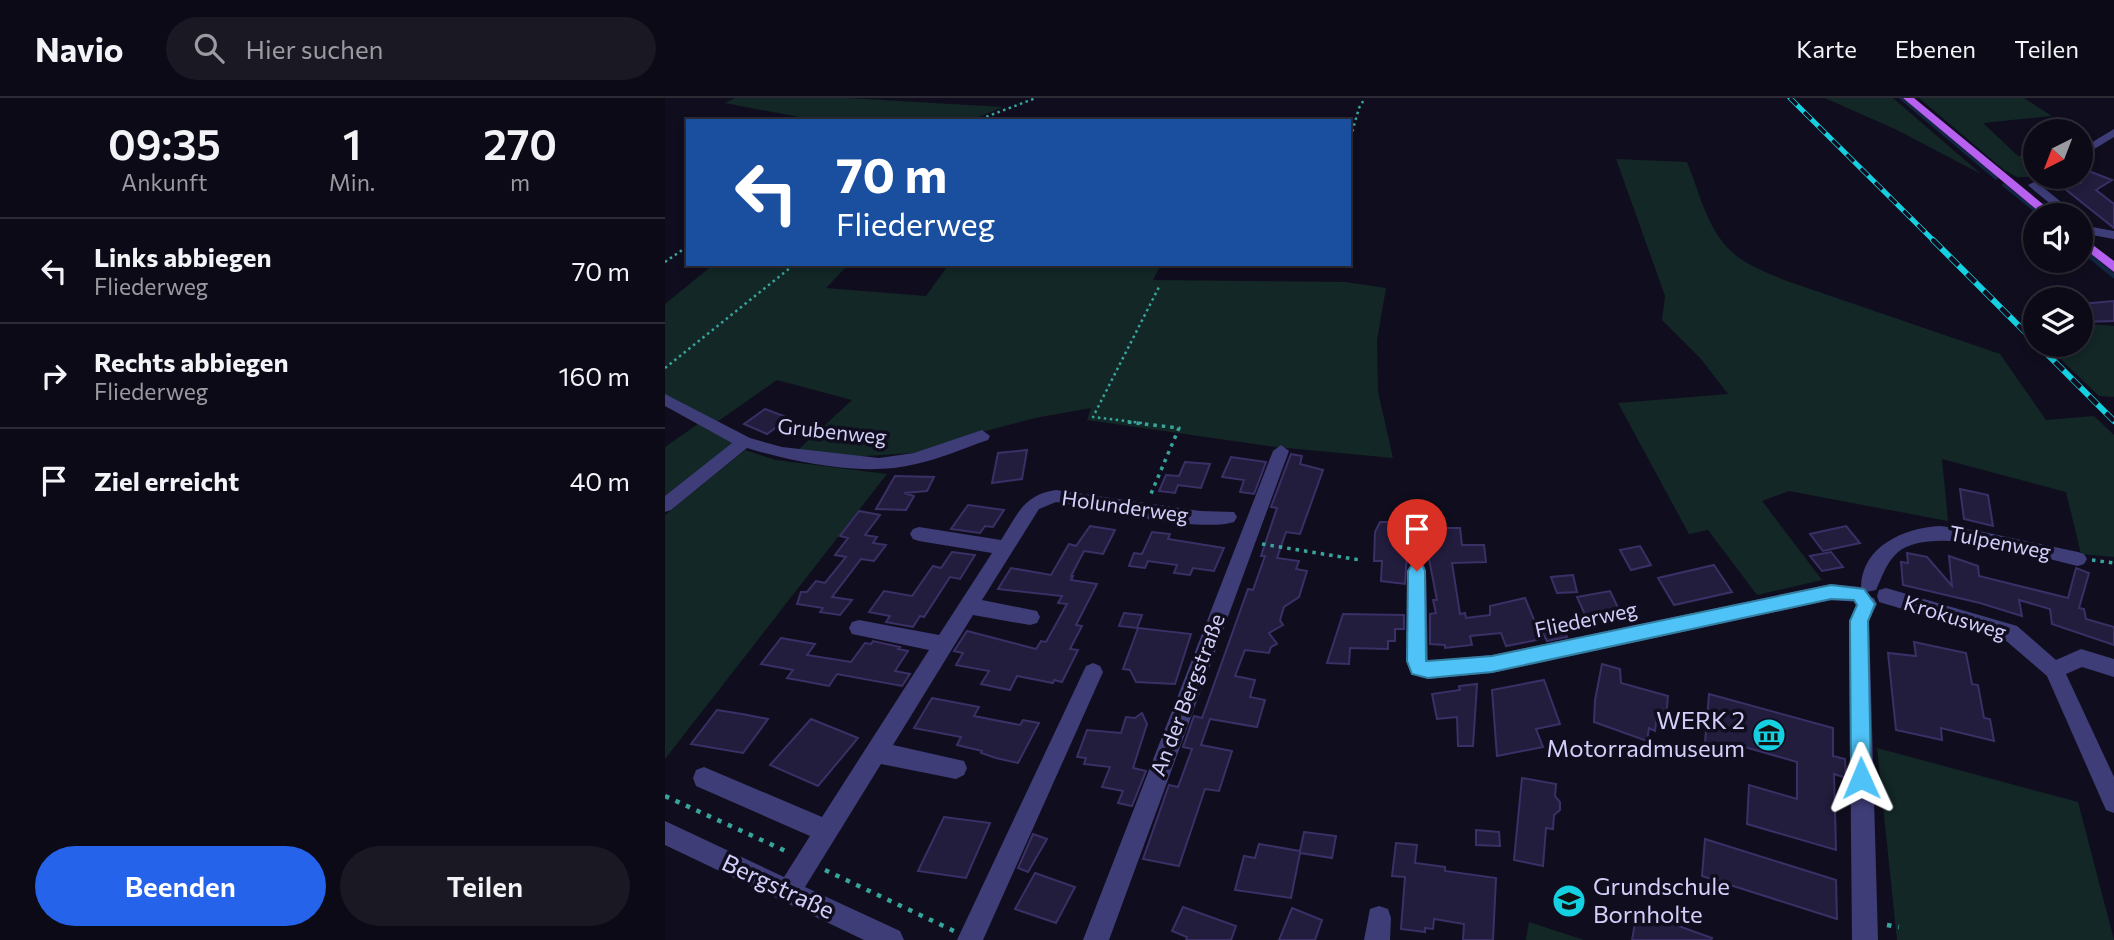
<!DOCTYPE html>
<html lang="de">
<head>
<meta charset="utf-8">
<style>
  :root { --surface:#0c0a16; --page:#1a1823; --text:#f1f3f6; --muted:#9a9aa1; --line:#2c2b35; --accent:#2563eb }
  body { margin:0; font-family:Commissioner,sans-serif; background:var(--page); color:var(--text); height:100vh; display:flex; flex-direction:column; font-size:26px; white-space:nowrap }
  * { box-sizing:border-box; margin:0 }
  p { font-size:23px; color:var(--muted) }
  .icon { flex:none; width:38px; height:38px; fill:none; stroke:currentColor; stroke-width:2; stroke-linecap:round; stroke-linejoin:round }
  .map { position:relative; flex:1; overflow:hidden }
  .panel { display:flex; flex-direction:column; background:var(--surface); width:665px }
  .panel>* { flex:none }
  .banner { position:absolute; left:21px; top:21px; width:665px; height:147px; border-radius:0px; box-shadow:0 4px 10px #0003,0 0 0 2px var(--line); background:#1a4fa0; color:#fff; overflow:hidden }
  .needle { width:46px; rotate:222deg }
  .fabs { position:absolute; left:1358px; top:21px; display:grid; gap:14px }
  .fabs a { display:grid; place-items:center; width:70px; height:70px; border-radius:50%; background:var(--surface); box-shadow:0 4px 10px #0003,0 0 0 2px var(--line); font-size:35px }
  .pin { position:absolute; display:grid; place-items:center; width:60px; height:60px; color:#fff; margin:-72px -30px; border-radius:50% 50% 50% 0; rotate:-45deg; box-shadow:0 0 7px #0007 }
  .pin .icon { rotate:45deg }
  .me { position:absolute; width:77px; margin:-38px; rotate:359deg; stroke-linejoin:round; filter:drop-shadow(0 0 5px #0008) }
  .turn { display:flex; align-items:center; gap:24px; height:147px; padding:0 35px; font-size:32px }
  .turn .icon { width:91px; height:91px; stroke-width:2.5 }
  .turn b { display:block; font-size:49px; line-height:60px }
  .eta { display:flex; justify-content:space-evenly; align-items:center; height:119px; text-align:center }
  .eta b { font-size:42px; font-weight:600; line-height:49px }
  .cta { display:flex; gap:14px; margin-top:auto; padding:14px 35px }
  .cta a { flex:1; height:80px; border-radius:42px; background:var(--accent); color:#fff; font-size:28px; font-weight:600; line-height:80px; text-align:center }
  .cta a+a { background:var(--page); color:var(--text) }
  ul { padding:0; list-style:none }
  li { display:flex; align-items:center; gap:21px; height:105px; padding:0 35px; border-top:2px solid var(--line) }
  li div { flex:1 }
  li b { display:block; font-size:26px }
  li em { font-style:normal }
  header { display:flex; align-items:center; gap:42px; box-sizing:border-box; height:98px; padding:0 35px; background:var(--surface); border-bottom:2px solid var(--line) }
  header strong { font-size:33px }
  nav { display:flex; gap:38px; margin-inline-start:auto; font-size:24px }
  .search { width:490px; height:63px; background:var(--page); display:flex; align-items:center; gap:18px; box-sizing:border-box; padding:0 24px; border-radius:38px; color:var(--muted); font-size:26px }
  main { display:flex; flex:1; min-height:0 }
  .map>svg:first-child { display:block }
  .green { fill:#122726 }
  .lines { fill:none; stroke-linecap:round; stroke-linejoin:round }
  .stream-far1 { stroke:#122642; stroke-width:3.5 }
  .stream { stroke:#122642; stroke-width:4.5 }
  .building { fill:#221c3d; stroke:#3a3066; stroke-width:2 }
  .path-far2 { stroke:#38a59d; stroke-width:2.5; stroke-dasharray:2.5 3.5; stroke-linecap:butt }
  .path-far1 { stroke:#38a59d; stroke-width:3.5; stroke-dasharray:3.5 5; stroke-linecap:butt }
  .path { stroke:#38a59d; stroke-width:4.5; stroke-dasharray:4.5 7; stroke-linecap:butt }
  .minor { fill:#3e3d78; fill-rule:evenodd }
  .major { fill:#b860f0; fill-rule:evenodd }
  .rail-far1-casing { stroke:#15d0e0; stroke-width:5 }
  .rail-casing { stroke:#15d0e0; stroke-width:6 }
  .rail-far1 { stroke:#100e1e; stroke-width:3.5; stroke-dasharray:10; stroke-linecap:butt }
  .rail { stroke:#100e1e; stroke-width:4.5; stroke-dasharray:12; stroke-linecap:butt }
  .route { fill:#4fc3f7; stroke:#337fa1; stroke-width:2 }
  .labels { text-anchor:middle; stroke-width:7; stroke-linejoin:round; paint-order:stroke }
  .street-label { font-size:21px; fill:#d3cffa; stroke:#100e1e }
  .near-poi-label { font-size:24px; fill:#d3cffa; stroke:#100e1e; text-anchor:end }
  .near-street-label { font-size:24px; fill:#d3cffa; stroke:#100e1e }
</style>
</head>
<body>
<header>
<strong>Navio</strong>
<div class="search"><svg class="icon" aria-label="search" viewBox="0 0 24 24"><circle cx="10" cy="10" r="6"/><path d="M15 15l6 6"/></svg>Hier suchen</div>
<nav><a>Karte</a><a>Ebenen</a><a>Teilen</a></nav>
</header>
<main>
<section class="panel">
<div class="eta">
<div><b>09:35</b><p>Ankunft</p></div>
<div><b>1</b><p>Min.</p></div>
<div><b>270</b><p>m</p></div>
</div>
<ul>
<li><svg class="icon" aria-label="left" viewBox="0 0 24 24"><path d="M17 20v-9H6M10 6l-5 5 5 5"/></svg><div><b>Links abbiegen</b><p>Fliederweg</p></div><em>70 m</em></li>
<li><svg class="icon" aria-label="right" viewBox="0 0 24 24"><path d="M7 20v-9h11M14 6l5 5-5 5"/></svg><div><b>Rechts abbiegen</b><p>Fliederweg</p></div><em>160 m</em></li>
<li><svg class="icon" aria-label="arrive" viewBox="0 0 24 24"><path d="M6 21V4h12l-3 4 3 4H6"/></svg><div><b>Ziel erreicht</b></div><em>40 m</em></li>
</ul>
<div class="cta"><a>Beenden</a><a>Teilen</a></div>
</section>
<div class="map">
<svg width="1449" height="842" viewBox="0 0 1449 842">
  <rect width="100%" height="100%" fill="#100e1e"/>
  <path class="green" d="M70,0H183L338,9L304,23H155L60,5Z
    M1160,0H1228L1316,76L1232,32Z
    M1254,0H1359L1387,18L1318,25L1353,58L1370,56L1372,79H1352L1339,72Z
    M951,61L1022,64C1034,93 1042,131 1066,153C1080,167 1101,174 1119,182L1335,256L1381,322L1429,318L1449,337V459L1416,456L1401,394L1277,361L1283,423L1124,393L1097,403L1157,482L1092,497L1043,432L1024,436L953,305L1063,296L1036,261L997,222L1000,198Z
    M49,166H100L118,170L124,166H184L161,190L261,198L284,166H496L488,182L680,184L721,190L712,242L713,294L728,360L611,349L422,322L426,310L370,320L317,334L263,354L186,359L133,352L187,302L112,282L52,324L0,297V206Z
    M1416,225L1449,228V299L1434,298L1381,247H1416Z
    M33,326L68,344L0,402V349Z
    M80,352L111,362L222,376L0,661V417Z
    M1212,650L1413,704L1449,842H1232Z
    M864,824L919,842H861Z"/>
  <g class="lines">
    <path class="stream-far1" d="M1236,0L1331,80
      M1339,87L1376,117"/>
    <path class="stream" d="M1416,151L1449,178"/>
  </g>
  <path class="building" d="M1416,70L1447,82L1431,92L1449,106V130L1395,87L1416,85Z
    M1449,203V223L1416,224V206Z
    M100,311L124,320L102,336L79,326Z
    M362,352L357,381L327,385L333,355Z
    M626,356L637,358L635,366L658,372L635,436L621,434L612,460L634,463L631,471L642,473L634,499L619,509L615,522L618,527L604,535L612,546L606,549L604,555L580,552L570,578L590,582L585,599L600,602L592,629L545,621L536,647L567,653L554,693L540,691L514,768L478,761L504,687L513,689L527,651L518,649L529,618L537,620L583,491L588,492L600,458H596L612,410L606,409Z
    M566,359L601,364L589,396L575,394L579,382L557,379Z
    M520,364L545,366L536,390L513,387L510,395L494,393L501,377L514,378Z
    M230,378L269,379L262,393L239,395L249,398L241,412L211,411Z
    M1295,391L1323,397L1328,428L1299,421Z
    M303,407L339,412L328,429L320,428L315,435L286,431Z
    M194,413L215,417L200,437L212,439L208,445L221,447L209,463L196,461L167,499L187,502L175,517L155,514L158,510L132,506L136,494H142L151,483L160,485L181,459L170,457L183,440L175,438Z
    M715,424H741L744,427L740,486L716,483L717,463H709L710,434Z
    M425,428L450,432L438,456L419,453L406,478H408L406,482L432,486L411,527L417,528L405,551L413,552L397,584L389,582L388,585L352,578L345,592L316,586L324,573L291,567L298,555L289,553L302,533L371,551L376,543L381,544L402,506L393,505L397,498L333,491L346,470L386,477L404,446L411,448Z
    M1181,428L1195,445L1158,453L1145,436Z
    M758,430H795L797,447H819L821,464L787,465L795,516L800,515L801,520L825,517V508L860,500L877,541L841,548L836,535L805,538L807,547L780,550V547L765,546V516L771,515L768,502H772Z
    M487,434L505,436L503,441L559,450L549,473L528,470L525,477L509,475L512,467L483,463L480,470L464,468L469,455L477,456Z
    M975,448L986,467L966,472L955,452Z
    M287,454L310,457L295,481L285,479L259,519L255,518L248,529L221,524L225,518L204,514L219,493L247,498L268,468L276,470Z
    M1166,454L1178,469L1157,473L1145,458Z
    M1242,455L1262,459L1287,488L1284,458L1313,468L1314,478L1403,500L1411,470L1424,475L1414,510L1419,511L1421,521L1449,529V547L1387,526L1385,511L1354,502L1357,518L1315,505L1238,487L1236,464L1243,465Z
    M1049,467L1067,494L1009,507L993,480Z
    M908,477L912,494L892,495L886,479Z
    M945,493L956,516L923,523L912,499Z
    M459,515L477,517L472,530L454,528Z
    M678,516L739,517V531H730V543H723V551L685,550L684,566L662,565Z
    M896,525L902,539L882,543L875,530Z
    M473,530L526,536L510,586L471,584L465,572L458,571Z
    M116,540L150,546L142,557L186,564L200,545L206,546L208,543L235,549L233,551L243,553L230,573L245,576L237,588L172,576L164,588L122,580L128,572L96,566Z
    M1249,544L1301,555L1307,586L1313,587L1319,620L1325,621L1329,643L1276,630L1277,642L1231,632L1223,555L1251,558Z
    M937,566L955,571L956,585L1003,598L1001,620L992,618L990,633L984,630L982,643L929,624L930,602Z
    M879,582L895,626L871,631L878,649L832,658L827,592Z
    M812,586L808,648H793L792,619L772,621L767,596L795,592L794,588Z
    M1044,596L1168,630V658L1180,661L1181,680L1169,676L1171,752L1082,726L1084,687L1132,701V664L1066,645L1065,652L1040,645Z
    M267,600L314,609L309,618L355,627L358,622L374,625L353,665L331,660L316,655L317,653L292,647L296,639L249,630Z
    M52,612L77,616L103,621L78,655L26,646Z
    M477,615L482,626L468,670L481,673L467,708L453,705L458,693L437,689L445,669L419,666L421,660L412,659L422,632L456,635L461,619L470,620Z
    M146,621L193,640L153,688L105,667Z
    M857,680L891,686L890,698L895,704V712L889,717L888,731L881,730L878,768L849,762Z
    M279,719L325,725L301,780L253,773Z
    M811,732L834,734L835,748L811,747Z
    M639,734L671,738L667,760L635,755L626,800L570,792L579,758L590,760L594,746L635,753Z
    M368,736L382,741L363,774L353,770Z
    M1040,741L1171,782L1172,821L1037,778Z
    M731,745L752,747L750,765L780,769V773L831,780L828,842H798L799,826L769,821L768,831L760,830V834L736,831L740,779L727,778Z
    M370,775L410,789L391,825L350,811Z
    M518,809L571,828L566,842H521L522,839L507,833Z
    M627,810L657,822L650,842H614Z
    M972,813L1047,840L1046,842H967Z"/>
  <g class="lines">
    <path class="path-far2" d="M310,23L371,0
      M684,45L694,10L700,0
      M0,164L23,148
      M0,270L130,166
      M477,325L428,319L494,189"/>
    <path class="path-far1" d="M463,324L514,330L485,398
      M597,446L695,462
      M1427,462L1449,465"/>
    <path class="path" d="M0,698L125,755
      M160,772L289,833
      M1222,827L1234,829"/>
    <path class="minor" d="M1449,31V39L1416,59V51Z
      M1369,84L1373,85L1412,117H1399L1365,89L1363,87Z
      M1416,127L1449,133V141L1416,135Z
      M0,296L85,340L117,349L214,360L249,355L317,332L325,338L323,342C299,350 275,361 251,366C201,379 131,365 82,350L6,412L0,414V398L67,345L0,308Z
      M616,347L624,353L444,842H418L608,353Z
      M391,392L535,413L569,414L572,419L569,424C535,435 431,411 391,404L374,411L317,502L372,513L375,519L372,525L365,527L308,517L228,647L299,663L302,670L299,677L291,681L216,666L140,789L235,833L239,842H199L0,747V723L119,779L145,738L31,688L28,680L31,672L39,669L157,719L264,552L187,536L184,530L187,524L194,522L274,537L327,455L254,443L248,441L245,436L248,431L254,429L336,442C353,416 358,397 391,392Z
      M1275,428L1314,433L1413,454L1419,456L1422,461L1419,466L1413,468C1371,459 1266,425 1232,455C1221,465 1217,479 1211,492L1201,494V498L1209,500L1212,506L1204,523L1213,842H1187L1184,523L1194,504L1166,502L827,575L763,581L747,576L741,563L743,473L745,468L752,466L759,468L761,473L763,563L827,557L1166,486L1196,489C1197,448 1239,430 1275,428Z
      M1221,490L1352,528L1391,562L1416,551L1449,561V579L1417,569L1401,576L1449,679V715L1441,712L1382,578L1339,541L1214,504L1212,498L1214,492Z
      M428,565L435,568L438,574L318,842H292L421,568Z
      M714,808L723,811L726,820L725,842H699L705,811Z"/>
    <path class="major" d="M1238,0H1249L1391,117H1378Z
      M1416,138L1449,163V174L1416,148Z"/>
    <defs>
      <path id="rail-far1" d="M1125,0L1270,144"/>
      <path id="rail" d="M1268,142L1370,244
        M1373,247L1449,323"/>
    </defs>
    <use href="#rail-far1" class="rail-far1-casing"/>
    <use href="#rail" class="rail-casing"/>
    <use href="#rail-far1" class="rail-far1"/>
    <use href="#rail" class="rail"/>
  </g>
  <path class="route" d="M752,466L758,468L760,473L761,563H763L827,558L1166,487L1199,491L1210,506L1203,523L1206,680L1203,687L1196,690L1189,687L1186,680L1185,523L1192,507L1189,502L1166,501L827,574L763,580L747,576L742,563L743,473L746,468Z"/>
  <defs>
    <symbol id="museum-disc" viewBox="-11 -11 22 22"><circle r="9.5" fill="#15d0e0" stroke="#100e1e"/><path d="M0-6L6-3V-2H-6V-3ZM-5-1h2V3h-2ZM-1-1h2V3h-2ZM3-1h2V3H3ZM-6 4H6V6H-6Z" fill="#111"/></symbol>
    <symbol id="school-disc" viewBox="-11 -11 22 22"><circle r="9.5" fill="#15d0e0" stroke="#100e1e"/><path d="M0-5L7-2L0 1L-7-2ZM-4 1L0 2.5L4 1V4Q0 6-4 4Z" fill="#111"/></symbol>
  </defs>
  <g fill-rule="evenodd">
    <use href="#museum-disc" x="1085" y="618" width="38" height="38"/>
    <use href="#school-disc" x="885" y="784" width="38" height="38"/>
  </g>
  <g class="labels">
    <g class="street-label">
      <text transform="translate(167 334) rotate(6)" y="7">Grubenweg</text>
      <text transform="translate(460 409) rotate(8)" y="7">Holunderweg</text>
      <text transform="translate(1335 445) rotate(11)" y="7">Tulpenweg</text>
      <text transform="translate(1290 520) rotate(17)" y="7">Krokusweg</text>
      <text transform="translate(921 522) rotate(-12)" y="7">Fliederweg</text>
      <text transform="translate(523 597) rotate(-69)" y="7">An der Bergstraße</text>
    </g>
    <g class="near-poi-label">
      <text x="1080" y="631">WERK 2<tspan x="1080" dy="28">Motorradmuseum</tspan></text>
      <text x="928" y="797" text-anchor="start">Grundschule<tspan x="928" dy="28">Bornholte</tspan></text>
    </g>
    <g class="near-street-label">
      <text transform="translate(113 789) rotate(25)" y="8">Bergstraße</text>
    </g>
  </g>
</svg>
<div class="fabs">
<a><svg class="needle" viewBox="-14 -14 28 28"><path d="M0-13l5 13h-10z" fill="#e53935"/><path d="M0 13l5-13h-10z" fill="#9a9aa1"/></svg></a>
<a><svg class="icon" aria-label="sound" viewBox="0 0 24 24"><path d="M4 9h4l5-4v14l-5-4H4zM17 9q2 3 0 6"/></svg></a>
<a><svg class="icon" aria-label="layers" viewBox="0 0 24 24"><path d="M12 4l9 5-9 5-9-5zM3 14l9 5 9-5"/></svg></a>
</div>
<div class="pin" style="left:752px;top:473px;background:#d93025"><svg class="icon" aria-label="arrive" viewBox="0 0 24 24"><path d="M6 21V4h12l-3 4 3 4H6"/></svg></div>
<svg class="me" style="left:1196px;top:680px" viewBox="-20 -20 40 40"><path d="M0-17L14 15 0 8-14 15z" fill="#4fc3f7" stroke="#fff" stroke-width="4"/></svg>
<div class="banner">
<div class="turn"><svg class="icon" aria-label="left" viewBox="0 0 24 24"><path d="M17 20v-9H6M10 6l-5 5 5 5"/></svg><div><b>70 m</b>Fliederweg</div></div>
</div>
</div>
</main>
</body>
</html>
